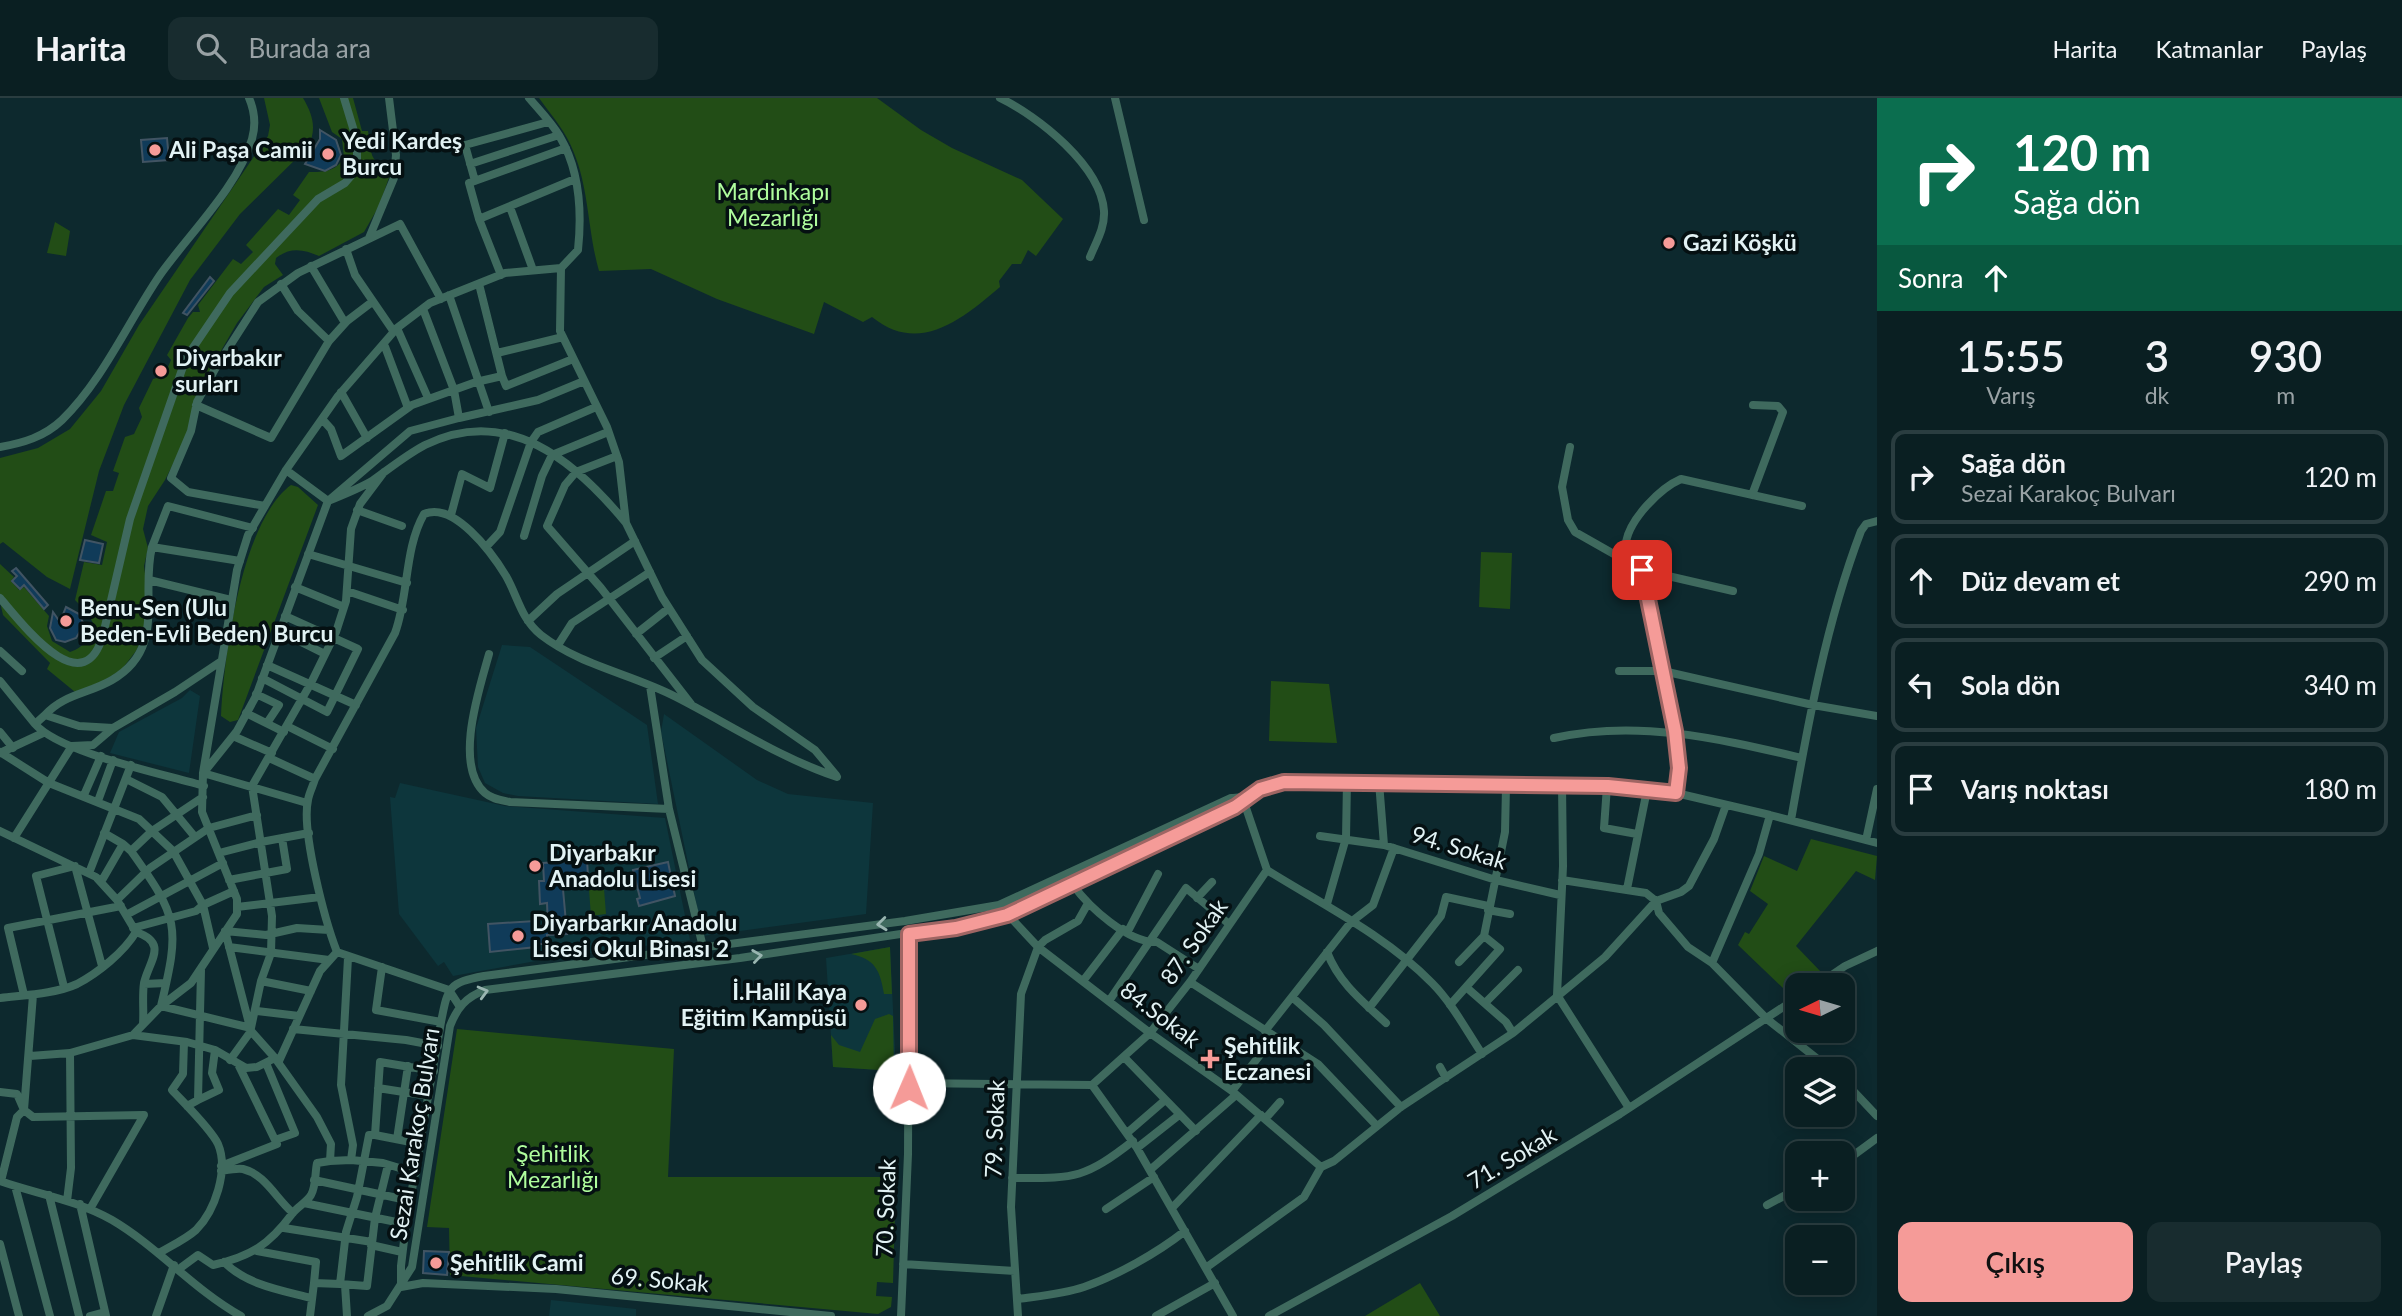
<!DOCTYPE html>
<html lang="tr">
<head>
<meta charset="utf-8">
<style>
  :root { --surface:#0a1f22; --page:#182c2f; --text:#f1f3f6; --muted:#99a2a5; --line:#2a3d40; --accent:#f59b98 }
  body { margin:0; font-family:Lato,sans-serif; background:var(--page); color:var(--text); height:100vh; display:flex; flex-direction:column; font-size:26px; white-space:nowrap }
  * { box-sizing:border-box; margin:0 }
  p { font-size:23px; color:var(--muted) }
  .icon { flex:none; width:38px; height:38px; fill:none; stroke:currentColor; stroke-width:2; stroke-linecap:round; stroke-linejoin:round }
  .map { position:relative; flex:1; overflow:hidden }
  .sheet { display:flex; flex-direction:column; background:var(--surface); width:525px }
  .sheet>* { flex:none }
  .hud { background:#0b6e4f; color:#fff; overflow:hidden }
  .needle { width:46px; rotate:265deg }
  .controls { position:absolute; left:1785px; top:875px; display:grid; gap:14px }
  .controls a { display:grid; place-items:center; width:70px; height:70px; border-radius:14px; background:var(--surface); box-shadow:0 4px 18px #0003,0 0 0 2px var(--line); font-size:35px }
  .pin { position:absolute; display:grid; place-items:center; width:60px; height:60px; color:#fff; margin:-30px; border-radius:14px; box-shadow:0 4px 10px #0006 }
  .me { position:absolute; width:77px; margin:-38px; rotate:1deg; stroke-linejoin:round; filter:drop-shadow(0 0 5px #0008) }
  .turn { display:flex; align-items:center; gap:24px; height:147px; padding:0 21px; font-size:32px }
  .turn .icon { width:91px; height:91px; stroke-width:2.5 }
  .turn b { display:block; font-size:49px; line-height:60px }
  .then { display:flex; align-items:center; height:66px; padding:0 21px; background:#0003; gap:14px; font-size:26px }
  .eta { display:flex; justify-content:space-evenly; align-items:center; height:119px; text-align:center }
  .eta b { font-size:42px; font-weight:600; line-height:49px }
  .button { display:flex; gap:14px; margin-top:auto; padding:14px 21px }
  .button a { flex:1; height:80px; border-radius:14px; background:var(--accent); color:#111; font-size:28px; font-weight:600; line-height:80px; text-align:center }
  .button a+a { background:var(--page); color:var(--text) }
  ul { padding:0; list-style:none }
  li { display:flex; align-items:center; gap:21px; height:94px; margin:0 14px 10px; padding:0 7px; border:4px solid var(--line); border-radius:14px }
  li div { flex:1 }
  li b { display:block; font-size:26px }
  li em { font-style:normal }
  header { display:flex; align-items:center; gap:42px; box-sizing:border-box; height:98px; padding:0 35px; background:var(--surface); border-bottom:2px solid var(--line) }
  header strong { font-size:33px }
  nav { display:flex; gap:38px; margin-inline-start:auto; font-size:24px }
  .search { width:490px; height:63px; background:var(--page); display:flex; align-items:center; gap:18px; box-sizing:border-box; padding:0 24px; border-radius:14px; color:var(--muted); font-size:26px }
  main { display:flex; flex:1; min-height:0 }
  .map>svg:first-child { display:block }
  .built { fill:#0d363c }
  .green { fill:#224d16 }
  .building { fill:#103b59; stroke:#415463; stroke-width:2 }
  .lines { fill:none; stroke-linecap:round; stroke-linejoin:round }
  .minor { stroke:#3f6a5e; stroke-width:8 }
  .oneway { stroke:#99b5b0 }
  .route-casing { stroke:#9f6563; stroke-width:18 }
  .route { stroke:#f59b98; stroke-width:12 }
  .poi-dot { fill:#f59b98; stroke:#051012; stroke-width:2.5 }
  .labels { text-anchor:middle; stroke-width:7; stroke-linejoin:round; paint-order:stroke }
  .poi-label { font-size:23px; font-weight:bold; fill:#e2f2f4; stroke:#051012; text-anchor:start }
  .park-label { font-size:23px; fill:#affd9d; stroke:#051012 }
  .street-label { font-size:23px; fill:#e2f2f4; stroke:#051012 }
</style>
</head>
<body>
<header>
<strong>Harita</strong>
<div class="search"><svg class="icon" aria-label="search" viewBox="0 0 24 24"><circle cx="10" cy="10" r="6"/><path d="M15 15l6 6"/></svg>Burada ara</div>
<nav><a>Harita</a><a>Katmanlar</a><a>Paylaş</a></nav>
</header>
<main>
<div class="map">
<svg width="1877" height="1218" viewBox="0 0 1877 1218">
  <rect width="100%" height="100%" fill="#0d292e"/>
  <path class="built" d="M502,547L530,549L647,627L658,706L518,698L503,695L485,685L478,669L476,630Z
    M190,592L200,598L189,675L110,655L119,634L182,600Z
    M664,616L757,682L788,696L873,705L866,816L703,838L661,634Z
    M400,685L505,708L665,720L690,842L553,860L453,878L444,864L438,868L399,816L390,699L395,700Z
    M890,849L896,973L833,969L826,860Z
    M551,1202L636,1211V1218H549Z"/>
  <path class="green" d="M264,0H303C313,17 317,31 308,49L240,116L190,182L124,307L99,373L70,491L47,479L3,444L0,446V360L38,350L70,331L101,293L139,227L268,38L270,27Z
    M319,0H353L362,33H368C373,58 367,60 391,74L379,108L364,134L319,158C303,151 290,149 276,160L275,166L283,177L264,189L237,225L202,286L187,338L165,382L148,408L143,431L148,450L144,468L147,490L144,535L136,553L122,571L104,583L75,594L47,571L50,565L3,517L0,504V466L14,479L11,483L19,492L24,489L49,518L47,528L52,543L70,554C85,549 89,540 93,525L87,514L75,502L84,464L102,467L107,444L91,437L106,393H113L119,375L113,373L125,339L134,336L142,319L139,310L153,281L164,278L171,262L167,257L188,220L193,214H200L198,207L233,161L241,166L253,154L246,147L278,111L289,117L300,102L293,97L309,74C324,74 335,74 344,60L342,41L332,34Z
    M539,0H877L921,32L952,50L1022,82L1063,121L1036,158L1028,152L1021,166H1012L999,183L1000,189C961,222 919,257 872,219L863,224L824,204L814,236L717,201L651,171L599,173C588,135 589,91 574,55C567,35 552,18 539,0Z
    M55,124L70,133L66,158L47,155Z
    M291,387L298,389L318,407L238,622L230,624L221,618C224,558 241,424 291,387Z
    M1481,454L1512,455L1510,511L1479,509Z
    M1271,583L1329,586L1337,645L1269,643Z
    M1811,741L1877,758L1875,782L1856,773L1796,848L1821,874L1783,890L1738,847L1745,834L1749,836L1768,806L1750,793L1764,758L1797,773Z
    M603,778L606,816L591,818L588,779Z
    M890,849L892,896H884C880,872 875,861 851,856Z
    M889,916L893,918L894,973L833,969L831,937L839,947L860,954L875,921Z
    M457,931L674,951L668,1079H896L893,1185L877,1184L876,1198L892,1199L891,1209L878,1216L450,1177L449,1130L427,1129Z
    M1420,1185L1440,1218H1365Z"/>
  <path class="building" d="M320,32L336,42L341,57L336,67L325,73L305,66L320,41Z
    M167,40L169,62L143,64L141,42Z
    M210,179L214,183L187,217L183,215Z
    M85,442L103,446L99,465L80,462Z
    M16,470L48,507L44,511L24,487L20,491L12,483L17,478L12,473Z
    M66,509L79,516L84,527L76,540L65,544L56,542L50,530L53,514L60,524Z
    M587,762L588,778L562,780L567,836L547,837V846H536V849L490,854L488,826L535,823L536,831L548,830L547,805L540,806L539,783H544L543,765Z
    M668,764L675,798L639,808L637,801L640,800L633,772Z
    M424,1153L449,1154L447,1177L423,1175Z"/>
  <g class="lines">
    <path class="minor" d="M1000,0C1038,18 1101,68 1104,113C1105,130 1096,144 1090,159
      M1115,0L1144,122
      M470,66L559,37
      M475,83L465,47L548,24
      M510,109L533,172
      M479,121L469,85L566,50
      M369,140L394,80L396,57L389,0
      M346,151L355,177L394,234
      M311,168L345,225
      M561,170L560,233L607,329L619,364L626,425L662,499L702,562L753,609L815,652L836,677
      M501,177L479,121L575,81
      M281,186L298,213L329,243L347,223L372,204
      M449,197L489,314
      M423,211L454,292L459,320L538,302L584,283
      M397,230L428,300
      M384,246L408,310
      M497,255L563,239
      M502,278L506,288L573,261
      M341,294L367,340
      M196,307L271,340L329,243
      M322,321L331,331L341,358L412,307L476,284L502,278L479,186
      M0,349C23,345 44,339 62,322C103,282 128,224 160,177C189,136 238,89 252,41C256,27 255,14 249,0
      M1570,349L1562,389L1568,422L1575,434L1642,472L1733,493
      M617,358L576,374L565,387L547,428L601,490L691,606
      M286,372L328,403L410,333L459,320
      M1752,397L1783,314L1778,308L1753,307
      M265,408L188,394L171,380L191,333L197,304L215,271L258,204L298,175L400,126L441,201
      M357,412L402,428
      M451,417L462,376L490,390L505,335
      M524,438L542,378L552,357L608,334
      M152,449L168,408L253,430
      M486,449L500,434L531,344L538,334L596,309
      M308,456L407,485
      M1630,466C1627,459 1624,452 1626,444C1630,421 1660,390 1681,381L1802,408
      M1642,472L1675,633L1679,670L1676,695
      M149,482L231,502
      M295,489L344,509
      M347,493L403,512
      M0,500C21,524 83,608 103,537L130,421L186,260L230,195L318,101L345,85L357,71V43L344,0
      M528,523L557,496L635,443
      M279,533L325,556
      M636,536L669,510
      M558,547L572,525L650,474
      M0,553L22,573
      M489,556C480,589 453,667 485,695C492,701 501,702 510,704L669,711
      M654,560L687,538
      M267,567L356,607
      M1619,573H1663L1813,607L1877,618
      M262,580L327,614L358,551L285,518
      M0,583L35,626
      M650,588L669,711L703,849
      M256,596L279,607L267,625
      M246,615L284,634
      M45,617C64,596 88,596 112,582C167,550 140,497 152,449L240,463
      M287,628L333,651
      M0,634L13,650
      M233,638L272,655
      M1554,640C1638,621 1720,641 1802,660
      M0,654L49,685L139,721L173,753L203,807L213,850
      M0,655L43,635
      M269,660L315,681
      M205,673L237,633L256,598L328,403C343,397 358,391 372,383C389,371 406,357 425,347C508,306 575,363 626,425
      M203,675L307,705
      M126,681L162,699L195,739
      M1379,684L1384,747
      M1562,687L1563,768L1557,897L1629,1010
      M204,688C164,676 60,655 35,626L45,617L79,628L113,630L175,594L220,564
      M1607,688L1604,730L1637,736
      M84,697L101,658
      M1243,701L1267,772C1323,807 1385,837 1432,885C1452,905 1466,932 1482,956
      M98,703L113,662
      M1791,722C1808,625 1826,525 1861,433L1866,426L1877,423
      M0,733L96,779L117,802L136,834C124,854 98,875 77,886C55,896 24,897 0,900
      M104,735L123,746
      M1320,738L1384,747L1496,782L1560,797
      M14,740L72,648L93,647L113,630
      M1866,742L1877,691
      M131,753C179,820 180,828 161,908L251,930L261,883L271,855L272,818L252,688L311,585L336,534L346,503L351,431L360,406L384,374
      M219,755L261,744L309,735
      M89,775L131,667
      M229,782L287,771L282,740
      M1562,782L1646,795L1656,803L1659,815L1688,849L1712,865L1767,921L1830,971
      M101,784L123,746L131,753L152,733L203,699
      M1073,787C1089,809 1128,845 1157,844L1199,871
      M1627,791L1647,692
      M1197,800L1212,784
      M117,802L150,770L209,730L257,717
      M1327,806L1346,740L1347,683
      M999,807L1038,849L1150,935L1232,993L1321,1069
      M237,809L320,799
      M1488,812L1510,816
      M126,817L223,765
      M133,830L196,813L203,807L234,793
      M136,834C169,845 149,863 144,885C142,898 144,913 143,926
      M1127,835L1158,776
      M229,849L329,862
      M1327,854C1339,885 1362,903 1386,925
      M1459,864L1484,838L1505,734L1506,689
      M1712,865L1759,756L1770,717
      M382,869L376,912L441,924
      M261,883L311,893
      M1083,883L1123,831
      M1190,884L1318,966L1377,1028
      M144,886L166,885
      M1817,887L1845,868L1877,853
      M64,889L36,778L75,768L102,868
      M1466,889L1506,924L1513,935
      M24,897L8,830L121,808
      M33,897L24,1012L33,1019L144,1017L90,1111
      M1292,899L1324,927L1401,1009
      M1109,903L1186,790L1229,826
      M1485,905L1518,872
      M1450,907L1500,851L1484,838
      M460,909L449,892L337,854C325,823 301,733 308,702C309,695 313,688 315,681L395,535C409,497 404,451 424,416C454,403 492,455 506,478C518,499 521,521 541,537C581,568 632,576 676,599C729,626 780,660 837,679
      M1369,910L1441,818L1446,799L1488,808
      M257,913L299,918
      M293,931L406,942L438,948
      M1265,933L1351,824L1373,807L1394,750
      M133,937L187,944L215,952L246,970L257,969L275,960L317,1019L331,1046L330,1063L317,1065C315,1074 316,1089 311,1097C307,1104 297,1109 292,1116C269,1147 251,1158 213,1167L198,1157L179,1171
      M30,958L70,955L133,937L161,908L191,885L237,816V801L202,714L203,675L237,472L248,437L286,372L338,298L397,230L430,205L505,175L561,170L578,152C582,114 580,73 560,39C552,25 540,13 529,0
      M1124,959L1196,1033
      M275,960L251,933L225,833L266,837L297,830L329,832
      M230,962L251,933
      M279,963L320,873L337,854
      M238,966L275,1042
      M1440,969L1446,980
      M1843,982L1877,1018
      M909,985L1092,987L1150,935L1190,884L1267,772
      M1092,987L1137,1050L1233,1218
      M378,990L429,998
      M1232,993L1274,939
      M0,994L17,996L24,1012L17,1019L1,1083
      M198,1002L219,992L212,975L215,952
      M187,1008L198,1002L201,872
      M1265,1021L1280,1004
      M1127,1035L1164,1003
      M375,1037H369L357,1099L346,1134L340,1186L367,1188L375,1120L388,1067
      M397,1041L408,968
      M421,1046L375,1037L380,964L434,973
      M1137,1050L1179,1017
      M351,1062L383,1065L416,1075
      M330,1063L351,1062L353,1047L341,987L348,860
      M1843,1065L1877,1040
      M221,1068L277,1046L275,1042L295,1035L266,965
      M1150,1072L1236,997
      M221,1073C227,1072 237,1070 243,1071C265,1076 277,1102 293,1115
      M1012,1080C1074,1080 1083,1082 1133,1043
      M314,1082L411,1103
      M0,1083C37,1096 77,1102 112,1122C158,1149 194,1192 241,1218
      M15,1088L50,1218
      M49,1097L79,1218
      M67,1103L71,1070L70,955
      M304,1105L406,1126
      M80,1106L106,1218
      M1767,1107L1797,1091
      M1172,1110L1261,1017
      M1106,1111L1154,1079
      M284,1130L372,1144
      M0,1146L19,1218
      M371,1147L402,1154
      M257,1153L316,1164L314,1185
      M159,1155C171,1148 186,1141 196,1132C215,1113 229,1072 218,1046C211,1031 184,1005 172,992L183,976L184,944
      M224,1164C247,1187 280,1192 311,1200
      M903,1166L1015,1173
      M1207,1169L1304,1099L1321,1069L1334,1063L1401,1009L1513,935L1605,859L1656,803L1681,794L1689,788L1714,741L1726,707
      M345,1187L347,1218
      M1019,1201C1040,1198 1063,1196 1084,1189C1118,1177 1157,1155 1185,1133
      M90,1218L105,1214
      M156,1218L174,1167
      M310,1218L314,1185L340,1186
      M368,1218L387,1208L412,1169L450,928C457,910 466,899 485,892L740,860L994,822L1235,709L1243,701
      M831,1218L556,1191L423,1185L401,1189V1168L406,1126L441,924C448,889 448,885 484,878L905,823L999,807L1231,700C1248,701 1267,689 1284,684L1562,687L1647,692L1676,695L1770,717L1877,745
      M901,1218L908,1056L909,836
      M1018,1218L1011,1109L1021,896L1038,849L1045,842L1078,823L1087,807
      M1156,1218L1215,1185
      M1269,1218L1452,1118L1620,1016L1797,900"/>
  </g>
  <defs><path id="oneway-chevron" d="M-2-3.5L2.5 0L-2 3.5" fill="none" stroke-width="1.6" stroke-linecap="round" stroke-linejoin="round" transform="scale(1.75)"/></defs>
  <g class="oneway">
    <use href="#oneway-chevron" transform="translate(882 826) rotate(174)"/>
    <use href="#oneway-chevron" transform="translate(757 858) rotate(-8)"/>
    <use href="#oneway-chevron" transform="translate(483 894) rotate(-15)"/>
  </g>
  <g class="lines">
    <defs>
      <path id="route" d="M909,990V836L956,830L1007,817L1235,709L1260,691L1284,684L1608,688L1676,695L1679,670L1675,633L1642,472"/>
    </defs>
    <use href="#route" class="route-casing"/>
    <use href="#route" class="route"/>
  </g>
  <g class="poi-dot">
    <circle cx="155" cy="52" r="7"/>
    <circle cx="328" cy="56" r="7"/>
    <circle cx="1669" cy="145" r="7"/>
    <circle cx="161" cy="273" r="7"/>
    <circle cx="66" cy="523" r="7"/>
    <circle cx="535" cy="768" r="7"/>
    <circle cx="518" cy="838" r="7"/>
    <circle cx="861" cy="907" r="7"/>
    <path d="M1206.5 950.5h7v7h7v7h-7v7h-7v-7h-7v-7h7z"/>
    <circle cx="436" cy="1165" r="7"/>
  </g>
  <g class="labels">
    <g class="poi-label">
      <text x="342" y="51">Yedi Kardeş<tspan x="342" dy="26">Burcu</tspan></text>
      <text x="169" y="60">Ali Paşa Camii</text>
      <text x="1683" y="153">Gazi Köşkü</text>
      <text x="175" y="268">Diyarbakır<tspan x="175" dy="26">surları</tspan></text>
      <text x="80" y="518">Benu-Sen (Ulu<tspan x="80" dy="26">Beden-Evli Beden) Burcu</tspan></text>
      <text x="549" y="763">Diyarbakır<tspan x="549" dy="26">Anadolu Lisesi</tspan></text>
      <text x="532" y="833">Diyarbarkır Anadolu<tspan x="532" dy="26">Lisesi Okul Binası 2</tspan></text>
      <text x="847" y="902" text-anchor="end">İ.Halil Kaya<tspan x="847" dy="26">Eğitim Kampüsü</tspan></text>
      <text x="1224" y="956">Şehitlik<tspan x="1224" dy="26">Eczanesi</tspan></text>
      <text x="450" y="1173">Şehitlik Cami</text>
    </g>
    <g class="park-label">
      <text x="773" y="102">Mardinkapı<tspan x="773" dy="26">Mezarlığı</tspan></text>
      <text x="553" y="1064">Şehitlik<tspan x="553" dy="26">Mezarlığı</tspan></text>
    </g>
    <g class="street-label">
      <text transform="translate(1459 750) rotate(17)" y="8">94. Sokak</text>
      <text transform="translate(1194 844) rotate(-55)" y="8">87. Sokak</text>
      <text transform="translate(1160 917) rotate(37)" y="8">84.Sokak</text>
      <text transform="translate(995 1031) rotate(-88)" y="8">79. Sokak</text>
      <text transform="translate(415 1036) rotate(-81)" y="8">Sezai Karakoç Bulvarı</text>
      <text transform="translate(1512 1060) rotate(-31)" y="8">71. Sokak</text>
      <text transform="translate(886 1110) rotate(-88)" y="8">70. Sokak</text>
      <text transform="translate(660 1182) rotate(5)" y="8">69. Sokak</text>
    </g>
  </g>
</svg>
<div class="controls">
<a><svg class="needle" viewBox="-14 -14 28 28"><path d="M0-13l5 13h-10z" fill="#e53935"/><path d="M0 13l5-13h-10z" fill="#99a2a5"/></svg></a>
<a><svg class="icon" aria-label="layers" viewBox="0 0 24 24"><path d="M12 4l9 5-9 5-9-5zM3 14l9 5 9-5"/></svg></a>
<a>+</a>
<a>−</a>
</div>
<div class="pin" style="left:1642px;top:472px;background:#d93025"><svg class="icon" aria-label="arrive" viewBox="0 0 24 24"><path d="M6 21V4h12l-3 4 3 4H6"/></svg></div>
<svg class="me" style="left:909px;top:990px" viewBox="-20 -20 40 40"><circle r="19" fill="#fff"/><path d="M0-13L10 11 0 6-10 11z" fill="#f59b98"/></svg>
</div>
<section class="sheet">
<div class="hud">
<div class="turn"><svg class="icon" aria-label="right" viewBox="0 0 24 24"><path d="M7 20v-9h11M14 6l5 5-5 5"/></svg><div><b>120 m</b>Sağa dön</div></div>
<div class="then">Sonra<svg class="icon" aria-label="ahead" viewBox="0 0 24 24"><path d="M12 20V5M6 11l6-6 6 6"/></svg></div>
</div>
<div class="eta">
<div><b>15:55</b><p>Varış</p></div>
<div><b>3</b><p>dk</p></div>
<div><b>930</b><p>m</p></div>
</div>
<ul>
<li><svg class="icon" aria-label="right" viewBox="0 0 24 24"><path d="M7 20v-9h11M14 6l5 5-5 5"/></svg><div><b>Sağa dön</b><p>Sezai Karakoç Bulvarı</p></div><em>120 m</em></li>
<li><svg class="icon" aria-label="ahead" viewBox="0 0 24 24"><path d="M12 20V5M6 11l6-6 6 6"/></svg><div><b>Düz devam et</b></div><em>290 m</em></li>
<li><svg class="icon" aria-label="left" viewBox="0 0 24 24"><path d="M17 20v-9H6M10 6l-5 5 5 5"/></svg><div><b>Sola dön</b></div><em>340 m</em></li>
<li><svg class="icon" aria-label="arrive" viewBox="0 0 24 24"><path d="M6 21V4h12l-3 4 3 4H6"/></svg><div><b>Varış noktası</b></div><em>180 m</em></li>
</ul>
<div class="button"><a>Çıkış</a><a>Paylaş</a></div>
</section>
</main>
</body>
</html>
